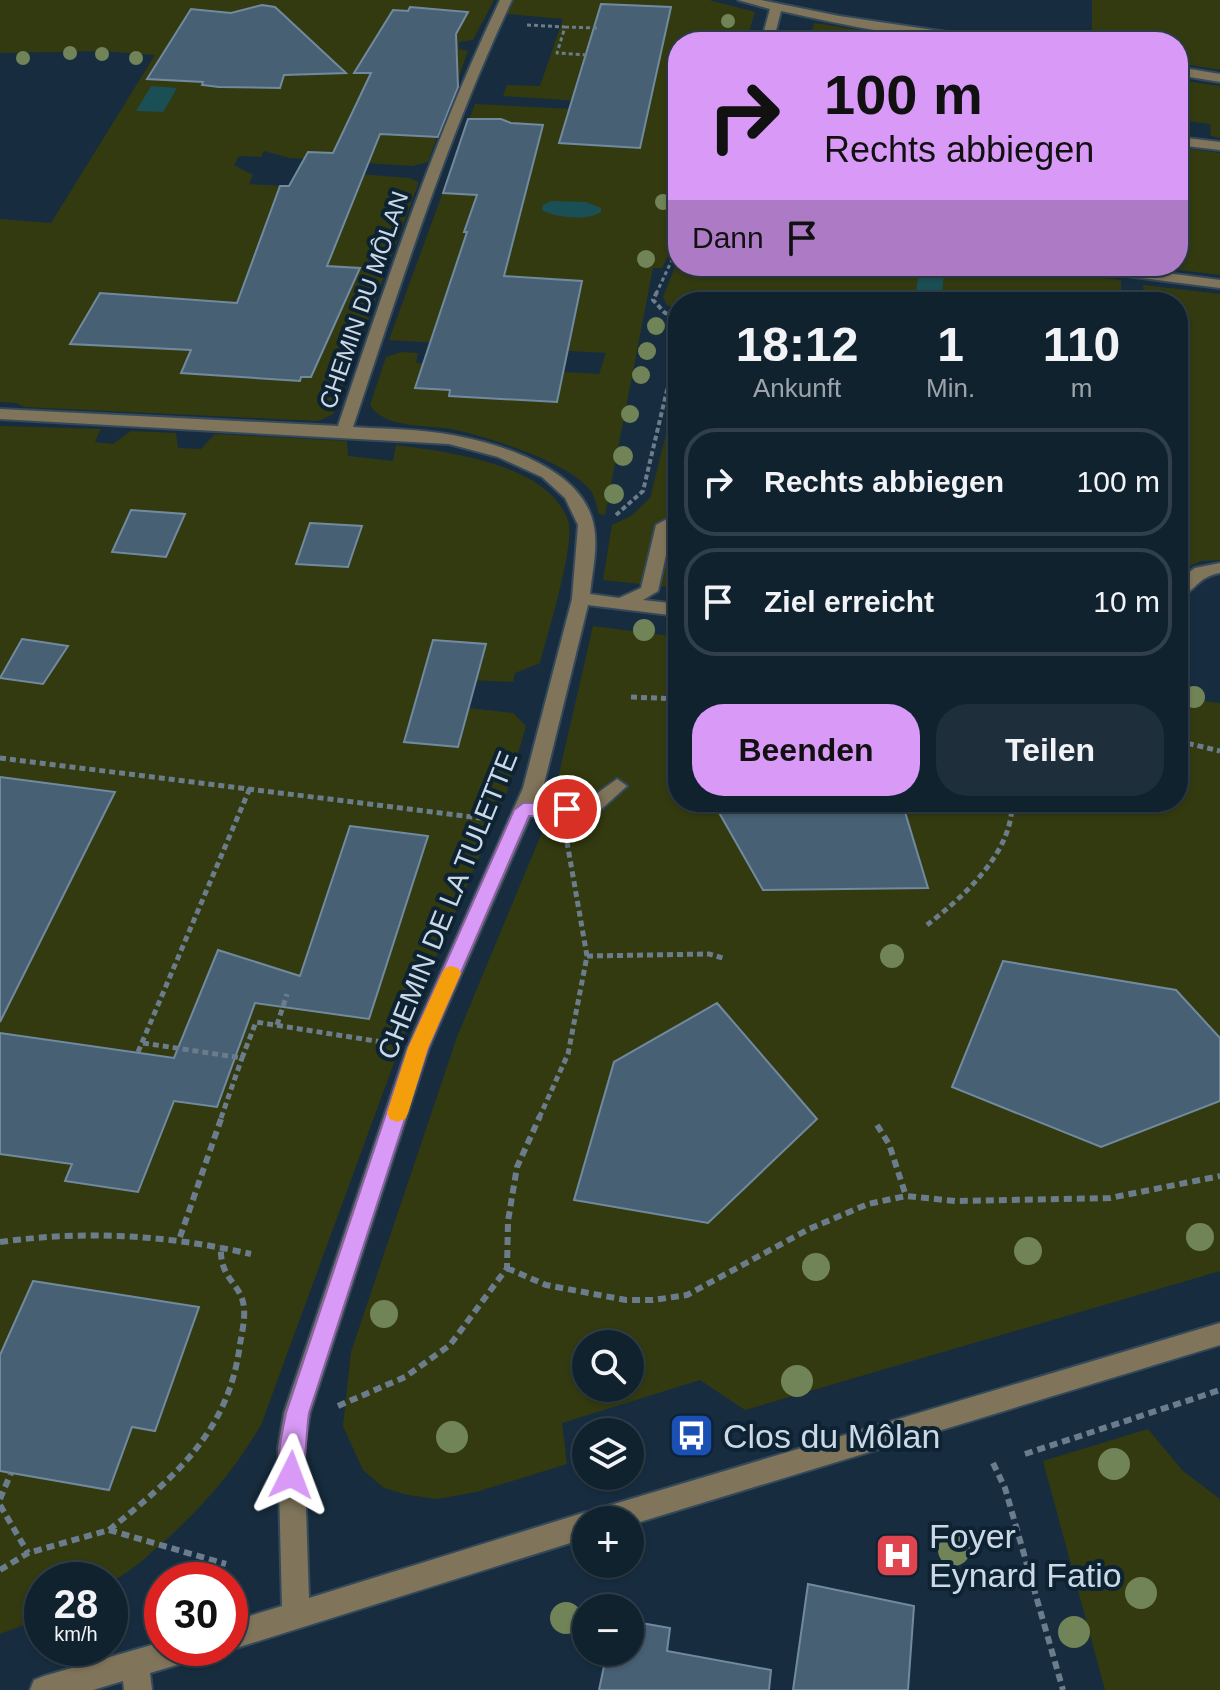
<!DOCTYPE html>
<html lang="de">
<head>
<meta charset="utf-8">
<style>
  :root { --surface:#11222f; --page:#1e2f3b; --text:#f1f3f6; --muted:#9ca4aa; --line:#303f4b; --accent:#d99af7 }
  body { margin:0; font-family:Helvetica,sans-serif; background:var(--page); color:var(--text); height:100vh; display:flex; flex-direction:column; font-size:30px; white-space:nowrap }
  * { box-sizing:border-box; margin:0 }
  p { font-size:26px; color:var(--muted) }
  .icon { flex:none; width:44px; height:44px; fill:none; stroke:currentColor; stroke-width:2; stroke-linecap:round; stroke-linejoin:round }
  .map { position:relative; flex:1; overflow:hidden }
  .sheet { position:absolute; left:668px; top:292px; width:520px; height:520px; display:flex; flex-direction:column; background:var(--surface); border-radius:32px; box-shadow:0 2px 6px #0004,0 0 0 2px var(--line) }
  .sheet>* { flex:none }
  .hud { position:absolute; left:668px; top:32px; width:520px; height:244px; border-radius:32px; box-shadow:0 2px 6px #0004,0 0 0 2px var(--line); background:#d99af7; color:#111; overflow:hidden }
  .tools { position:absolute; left:572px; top:1330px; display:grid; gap:16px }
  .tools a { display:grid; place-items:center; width:72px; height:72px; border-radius:50%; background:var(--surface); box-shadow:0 2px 6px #0004,0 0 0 2px var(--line); font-size:40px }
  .speed { position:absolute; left:24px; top:1562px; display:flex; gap:16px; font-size:40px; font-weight:700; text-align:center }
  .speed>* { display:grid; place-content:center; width:104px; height:104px; border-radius:50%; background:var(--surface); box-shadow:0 2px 6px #0004,0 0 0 2px var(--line); line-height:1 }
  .speed small { font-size:20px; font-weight:400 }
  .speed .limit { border:12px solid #d22; background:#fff; color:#111 }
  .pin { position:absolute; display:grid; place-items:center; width:68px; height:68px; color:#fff; margin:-34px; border:4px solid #fff; border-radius:50%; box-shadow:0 2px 8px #0007 }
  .me { position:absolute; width:88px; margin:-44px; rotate:3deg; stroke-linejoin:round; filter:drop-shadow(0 0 6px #0008) }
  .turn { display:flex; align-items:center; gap:28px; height:168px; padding:0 24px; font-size:36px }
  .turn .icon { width:104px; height:104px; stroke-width:2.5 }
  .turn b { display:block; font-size:56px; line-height:68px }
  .then { display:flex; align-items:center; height:76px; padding:0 24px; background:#0003; gap:16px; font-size:30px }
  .eta { display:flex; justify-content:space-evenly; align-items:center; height:136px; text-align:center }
  .eta b { font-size:48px; font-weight:800; line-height:56px }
  .action { display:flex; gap:16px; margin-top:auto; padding:16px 24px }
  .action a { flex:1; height:92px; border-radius:32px; background:var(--accent); color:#111; font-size:32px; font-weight:800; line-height:92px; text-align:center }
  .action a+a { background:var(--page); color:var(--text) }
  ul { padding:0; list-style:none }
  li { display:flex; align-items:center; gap:24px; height:108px; margin:0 16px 12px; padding:0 8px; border:4px solid var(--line); border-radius:32px }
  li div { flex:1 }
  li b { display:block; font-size:30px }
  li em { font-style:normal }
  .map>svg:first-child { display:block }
  .green { fill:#333a10; fill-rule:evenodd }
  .water { fill:#1a4f56 }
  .building { fill:#486074; stroke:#718a9f; stroke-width:2 }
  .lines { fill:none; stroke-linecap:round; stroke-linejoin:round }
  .minor-casing { stroke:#34495a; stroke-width:4 }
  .path-far3 { stroke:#6b7d8c; stroke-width:3; stroke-dasharray:4 3; stroke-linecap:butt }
  .path-far2 { stroke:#6b7d8c; stroke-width:4; stroke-dasharray:5 3; stroke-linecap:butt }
  .path-far1 { stroke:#6b7d8c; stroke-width:5; stroke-dasharray:6 4; stroke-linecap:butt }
  .path { stroke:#6b7d8c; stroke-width:6; stroke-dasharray:8 5; stroke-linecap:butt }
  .minor { fill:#80755a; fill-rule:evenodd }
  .tree { fill:#708457 }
  .route { fill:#d99af7; stroke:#8d64a1; stroke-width:2 }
  .slow { fill:#f59e0b }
  .labels { text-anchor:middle; stroke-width:8; stroke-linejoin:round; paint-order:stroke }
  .far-street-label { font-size:24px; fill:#ccd9e5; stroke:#0d2334 }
  .street-label { font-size:28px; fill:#ccd9e5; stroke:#0d2334 }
  .near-poi-label { font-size:34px; fill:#ccd9e5; stroke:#0d2334; text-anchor:start }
</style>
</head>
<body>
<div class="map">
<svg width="1220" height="1690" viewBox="0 0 1220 1690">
  <rect width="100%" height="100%" fill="#172d3f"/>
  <path class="green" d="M0,0H494L473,40L459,42V49L468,51L428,162L412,166L290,158L264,151L261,157L239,156L234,165L253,175L249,184L300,187L308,170L409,178L419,182L333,414L319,421L24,407L16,403L0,402V219L51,223L155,55L102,51L0,53Z
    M514,0H709L755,12L746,42H678V237L662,268H653L605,515L599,514C597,507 595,497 591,491C570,462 490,438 456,430C430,424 385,430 370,405L386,357L401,352L418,353L416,363L599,374L606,353L389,340L475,104L593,110L595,102L503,96L507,85L540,86L563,19L507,14Z
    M1092,0H1220V70L1178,63V42H1092Z
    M814,23L938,42H809Z
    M1178,80L1220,86V138L1211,136L1210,124L1178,120Z
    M1178,147L1220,153V275L1148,266H1178Z
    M678,260V266H994L1121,280V293L1144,296L1143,285L1220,294V560L1201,561L1178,571V302H678V310L667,305L663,297Z
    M678,386V588L603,580L612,525L631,516L650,498Z
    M0,426L101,429L95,442L113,444L131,431L176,433L178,448L201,449L215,434L347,441L348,456L393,461L396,445C447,452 547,463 568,520C576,543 547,636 540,663L515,673L513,682L468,680L461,707L513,713L526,726L507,792L413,1011L261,1425C232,1474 197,1514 153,1551C142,1561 127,1574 113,1580C104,1584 59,1580 42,1580V1618L0,1634Z
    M593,626L678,637V802H1178V698L1220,703V1271L745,1410L700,1380L562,1423L567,1464L476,1492L437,1499L408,1495L384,1488L363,1470L343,1426L351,1352L457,1037L550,813ZM586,1344H630V1388H586Z
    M1148,1429L1183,1471L1220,1499V1690H1105L1043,1461Z"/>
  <path class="water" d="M151,86L177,88L163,112L136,111Z
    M551,201L586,202L601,208V212C588,221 556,218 542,210L543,205Z
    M919,272L944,274L941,302L915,299Z"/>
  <path class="building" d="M601,4L671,7L640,148L559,143Z
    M262,5L275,7L346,73L284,75L280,88L219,87L202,85L203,82L147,79L191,9L231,13Z
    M410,7L468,12L456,34L458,87L438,137L380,134L327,266L360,268L311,377H301L300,381L181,373L191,350L70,344L100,293L237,303L280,186H289L308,152L333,153L371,73H354L393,10L408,11Z
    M468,119H501L511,123L543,125L504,276L582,281L557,402L449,396L450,390L415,388L467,232H464L477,195L443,193Z
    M131,510L185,514L166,557L112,552Z
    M310,523L362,526L348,567L296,564Z
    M22,639L68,646L43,684L0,678Z
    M433,640L486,644L458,747L404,742Z
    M0,777L115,792L0,1022Z
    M713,802H902L928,888L763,890Z
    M350,826L428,836L369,1019L255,1003L217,1107L174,1101L138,1192L65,1181L72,1164L0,1154V1033L174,1058L218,950L300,976Z
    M1003,961L1176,990L1220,1038V1101L1101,1147L952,1087Z
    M717,1003L817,1119L708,1223L574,1200L614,1062Z
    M33,1281L199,1307L155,1431L132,1427L109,1490L0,1471V1355Z
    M808,1584L914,1606L908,1690H793Z
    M630,1621L670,1628L667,1651L771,1670L769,1690H599L607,1652H630Z"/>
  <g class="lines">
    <defs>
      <path id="minor" d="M500,0H512C447,138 401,283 353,427C386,429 420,429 452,435C501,444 585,469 594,527C598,548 592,573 590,594L619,598L641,588L656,525L678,513V525L672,528L658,591L643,600L678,604V616L588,605L543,788L536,803L585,802L617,779L627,786L596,814L530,817L429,1048L310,1413L304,1448L309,1598L586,1512L593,1515L604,1507L1220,1323V1345L630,1525V1520H586V1538L230,1650L225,1648H230V1622L282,1606L278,1448L284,1413L407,1048L523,788L572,599L578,525L565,498L542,477L498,457L449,444L0,419V409L338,426C386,282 435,137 500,0Z
        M738,0H761L839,16L987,38L993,42C922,42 850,26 781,11L773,42H761L770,9Z
        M1178,67L1220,74V82L1178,75Z
        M1178,137L1220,142V150L1178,145Z
        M1072,266H1113L1220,280V288L1079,270Z
        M1220,563V573C1197,577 1195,592 1178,598V580L1195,568Z
        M162,1642V1648H204L200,1658L150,1673L152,1690H124L123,1681L93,1690H30L34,1680L44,1676Z"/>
    </defs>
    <use href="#minor" class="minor-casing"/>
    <path class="path-far3" d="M527,25L565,27L557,53L587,55
      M565,27L597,28
      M656,294L678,247"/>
    <path class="path-far2" d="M657,292L653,300L665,313L678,316
      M616,515L643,491L678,344"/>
    <path class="path-far1" d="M631,697L678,699
      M1178,741L1220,751
      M0,758L481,818
      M927,925C964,896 1013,853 1012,802
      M587,956L709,954L726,959
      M277,1025L287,994
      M143,1043L242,1058L256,1022L382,1042
      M138,1052L250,788
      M221,1118L242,1058
      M539,1118L568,1054L587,956L567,842"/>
    <path class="path" d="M877,1125L889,1144L906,1196
      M180,1237L222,1116
      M0,1242C86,1230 167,1235 251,1254
      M507,1268L546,1285L626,1300H653L687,1295L809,1229L868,1204L906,1196L955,1201L1110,1198L1220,1176
      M338,1406L405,1377L450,1345L507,1268L508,1221L517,1167L540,1116
      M1025,1454L1220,1390
      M993,1463L1005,1488L1063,1690
      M0,1499L11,1473
      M0,1505L28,1553
      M109,1530C174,1478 229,1432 240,1344C242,1333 245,1320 244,1308C242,1283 219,1280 221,1246
      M0,1570L28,1553L109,1530L226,1564"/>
    <use href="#minor" class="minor"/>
  </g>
  <g class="tree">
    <circle cx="728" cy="21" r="7"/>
    <circle cx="70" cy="53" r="7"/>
    <circle cx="102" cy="54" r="7"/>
    <circle cx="23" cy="58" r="7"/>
    <circle cx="136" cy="58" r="7"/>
    <circle cx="663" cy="202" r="8"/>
    <circle cx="646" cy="259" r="9"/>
    <circle cx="656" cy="326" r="9"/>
    <circle cx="647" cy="351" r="9"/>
    <circle cx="641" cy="375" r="9"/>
    <circle cx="630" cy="414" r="9"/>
    <circle cx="623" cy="456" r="10"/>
    <circle cx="614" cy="494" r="10"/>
    <circle cx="644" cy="630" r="11"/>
    <circle cx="1194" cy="697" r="11"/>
    <circle cx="892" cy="956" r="12"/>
    <circle cx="1200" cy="1237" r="14"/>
    <circle cx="1028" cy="1251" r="14"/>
    <circle cx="816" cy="1267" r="14"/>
    <circle cx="384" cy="1314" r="14"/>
    <circle cx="797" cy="1381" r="16"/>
    <circle cx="452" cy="1437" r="16"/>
    <circle cx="1114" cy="1464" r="16"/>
    <circle cx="954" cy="1550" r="16"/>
    <circle cx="1141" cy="1593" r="16"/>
    <circle cx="566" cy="1618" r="16"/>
    <circle cx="1074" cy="1632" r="16"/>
  </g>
  <path class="route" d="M523,803H567L576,809L567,816H529L428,1048L309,1413C306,1431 306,1470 300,1483L291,1487L283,1483C274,1462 282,1435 286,1413L408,1048L514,810Z"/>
  <path class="slow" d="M451,966L458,968L461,973L428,1048L408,1113L405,1119L397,1122L390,1119L387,1113L408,1048L442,973L445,968Z"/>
  <defs>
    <symbol id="bus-square" viewBox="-11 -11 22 22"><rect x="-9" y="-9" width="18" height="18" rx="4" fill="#1a4fb4" stroke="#0d2334"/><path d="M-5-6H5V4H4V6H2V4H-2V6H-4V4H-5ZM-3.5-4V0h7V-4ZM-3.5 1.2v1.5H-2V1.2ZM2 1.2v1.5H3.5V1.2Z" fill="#fff"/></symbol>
    <symbol id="hospital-square" viewBox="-11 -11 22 22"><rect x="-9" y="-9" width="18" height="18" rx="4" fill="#e0444e" stroke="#0d2334"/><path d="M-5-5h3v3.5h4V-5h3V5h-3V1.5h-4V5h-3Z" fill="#fff"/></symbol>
  </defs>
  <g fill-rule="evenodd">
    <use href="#bus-square" x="666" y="1410" width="51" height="51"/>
    <use href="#hospital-square" x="872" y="1530" width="51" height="51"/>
  </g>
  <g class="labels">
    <g class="far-street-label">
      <text transform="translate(364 300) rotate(-71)" y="8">CHEMIN DU MÔLAN</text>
    </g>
    <g class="street-label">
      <text transform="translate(447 905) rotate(-68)" y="10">CHEMIN DE LA TULETTE</text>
    </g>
    <g class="near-poi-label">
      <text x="723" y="1448">Clos du Môlan</text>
      <text x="929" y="1548">Foyer<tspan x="929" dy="39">Eynard Fatio</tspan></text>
    </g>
  </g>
</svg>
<div class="tools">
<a><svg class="icon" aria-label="search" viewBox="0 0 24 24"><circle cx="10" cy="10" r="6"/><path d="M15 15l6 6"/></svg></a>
<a><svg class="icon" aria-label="layers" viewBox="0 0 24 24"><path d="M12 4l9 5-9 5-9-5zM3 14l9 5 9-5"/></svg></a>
<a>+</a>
<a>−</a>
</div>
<div class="speed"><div>28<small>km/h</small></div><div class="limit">30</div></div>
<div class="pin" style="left:567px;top:809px;background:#d93025"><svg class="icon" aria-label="arrive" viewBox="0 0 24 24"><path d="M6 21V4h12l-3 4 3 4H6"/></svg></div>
<svg class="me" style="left:291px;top:1475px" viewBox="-20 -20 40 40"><path d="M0-17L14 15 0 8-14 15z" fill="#d99af7" stroke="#fff" stroke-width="4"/></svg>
<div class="hud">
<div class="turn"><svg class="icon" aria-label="right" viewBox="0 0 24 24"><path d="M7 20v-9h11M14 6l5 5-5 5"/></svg><div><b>100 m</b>Rechts abbiegen</div></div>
<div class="then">Dann<svg class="icon" aria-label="arrive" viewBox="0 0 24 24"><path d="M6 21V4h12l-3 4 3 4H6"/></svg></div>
</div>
<section class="sheet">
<div class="eta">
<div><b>18:12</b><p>Ankunft</p></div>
<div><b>1</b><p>Min.</p></div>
<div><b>110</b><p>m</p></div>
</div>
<ul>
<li><svg class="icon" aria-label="right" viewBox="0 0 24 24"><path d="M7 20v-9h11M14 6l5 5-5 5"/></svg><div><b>Rechts abbiegen</b></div><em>100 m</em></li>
<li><svg class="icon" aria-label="arrive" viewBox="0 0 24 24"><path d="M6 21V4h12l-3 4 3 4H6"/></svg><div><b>Ziel erreicht</b></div><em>10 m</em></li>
</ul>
<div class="action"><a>Beenden</a><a>Teilen</a></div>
</section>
</div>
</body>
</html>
